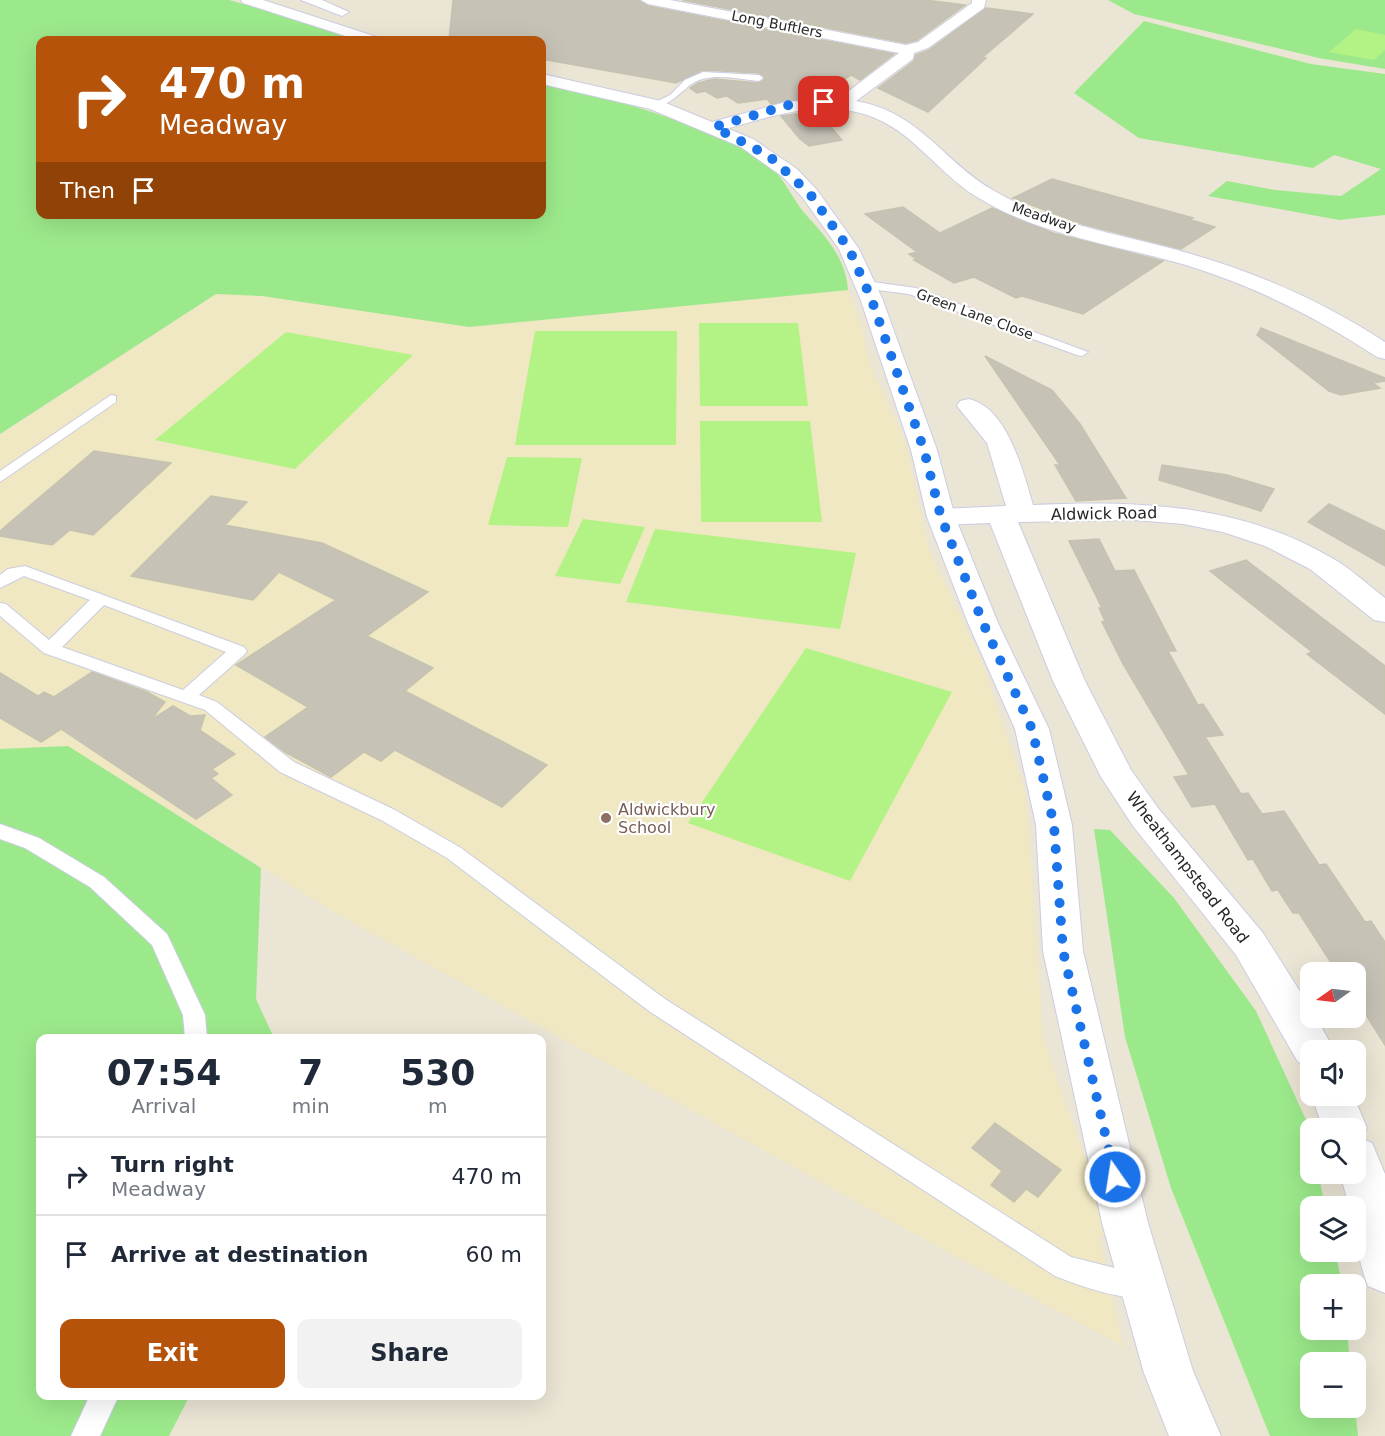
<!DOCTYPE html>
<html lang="en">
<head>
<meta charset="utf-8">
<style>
  :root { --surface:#fff; --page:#f2f2f3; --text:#1f2937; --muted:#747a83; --line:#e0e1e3; --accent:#b45309 }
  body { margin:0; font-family:"DejaVu Sans",sans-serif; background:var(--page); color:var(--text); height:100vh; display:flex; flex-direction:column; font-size:22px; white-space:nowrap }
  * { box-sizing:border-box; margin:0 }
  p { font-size:20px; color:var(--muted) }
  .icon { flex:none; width:33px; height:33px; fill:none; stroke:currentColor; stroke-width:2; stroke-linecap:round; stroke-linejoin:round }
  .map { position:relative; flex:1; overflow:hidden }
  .side { position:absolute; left:36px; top:1034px; width:510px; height:366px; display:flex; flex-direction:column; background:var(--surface); border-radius:12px; box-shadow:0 6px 24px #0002 }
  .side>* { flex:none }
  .top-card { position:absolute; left:36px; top:36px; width:510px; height:183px; border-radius:12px; box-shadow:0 6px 24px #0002; background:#b45309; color:#fff; overflow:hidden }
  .needle { width:39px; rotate:256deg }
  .controls { position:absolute; left:1300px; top:962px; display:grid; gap:12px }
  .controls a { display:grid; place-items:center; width:66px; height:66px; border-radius:12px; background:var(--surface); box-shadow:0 6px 24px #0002; font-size:30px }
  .pin { position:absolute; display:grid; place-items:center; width:51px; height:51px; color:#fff; margin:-26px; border-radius:12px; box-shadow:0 3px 9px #0006 }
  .me { position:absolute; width:66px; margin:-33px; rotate:347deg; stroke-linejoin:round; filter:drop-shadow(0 0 4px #0008) }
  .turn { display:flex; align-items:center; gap:21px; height:126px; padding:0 24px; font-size:27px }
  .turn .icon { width:78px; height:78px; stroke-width:2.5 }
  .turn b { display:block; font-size:42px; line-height:51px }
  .then { display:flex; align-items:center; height:57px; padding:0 24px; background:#0003; gap:12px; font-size:22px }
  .eta { display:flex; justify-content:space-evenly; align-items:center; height:102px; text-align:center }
  .eta b { font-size:36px; font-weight:800; line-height:42px }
  .button { display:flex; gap:12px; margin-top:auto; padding:12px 24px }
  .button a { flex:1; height:69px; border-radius:12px; background:var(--accent); color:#fff; font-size:24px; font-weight:800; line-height:69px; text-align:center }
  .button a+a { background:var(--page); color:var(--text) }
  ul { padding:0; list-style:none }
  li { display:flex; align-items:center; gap:18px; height:78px; padding:0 24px; border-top:2px solid var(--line) }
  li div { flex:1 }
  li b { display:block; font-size:22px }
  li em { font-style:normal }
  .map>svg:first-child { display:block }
  .education { fill:#f0e8c2 }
  .green { fill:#9ce98b }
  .pitch { fill:#b3f285 }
  .building { fill:#c6c2b6; stroke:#c6c2b0; stroke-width:1.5 }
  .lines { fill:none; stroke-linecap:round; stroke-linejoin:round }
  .lane-casing { stroke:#cbcce2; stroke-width:2 }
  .street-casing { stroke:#cbcce2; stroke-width:2 }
  .secondary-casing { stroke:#cbcce2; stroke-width:2 }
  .lane { fill:#fff; fill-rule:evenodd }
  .street { fill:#fff; fill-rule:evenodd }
  .secondary { fill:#fff; fill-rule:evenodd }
  .route { stroke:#1a73e8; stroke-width:10; stroke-dasharray:0 18 }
  .education-dot { fill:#8d6e63; stroke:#fff; stroke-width:2 }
  .labels { text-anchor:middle; stroke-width:4.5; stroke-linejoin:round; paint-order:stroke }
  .far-street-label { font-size:14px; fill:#262626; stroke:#fff }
  .street-label { font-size:16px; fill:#262626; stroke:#fff }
  .education-label { font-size:16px; fill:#785e54; stroke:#fff; text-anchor:start }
</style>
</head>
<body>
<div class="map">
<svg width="1385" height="1436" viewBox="0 0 1385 1436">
  <rect width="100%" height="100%" fill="#ebe5d5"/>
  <path class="education" d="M848,290L862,329L870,364L905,442L929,550L983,665L1026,794L1043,1038L1096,1189L1103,1236L1099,1238L1124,1352L1117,1343L929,1242L337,914L68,746L0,749V435L216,294L262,296L469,327Z"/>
  <path class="green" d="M0,0H229L325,27L356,40H40V214H542V84C594,94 642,107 691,126C719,137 750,147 772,168C786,181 794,202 807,216C827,238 846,259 848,290L469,327L262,296L216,294L0,434Z
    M1108,0H1385V69L1319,58L1134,14Z
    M1144,21L1311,64L1385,74V215L1339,220L1208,196L1227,181L1275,190L1341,196L1381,169L1334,155L1313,168L1139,138L1074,93Z
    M68,746L261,868L256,999L274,1038H40V1395H190L169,1436H0V749Z
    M1094,829L1110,830L1174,898L1256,1011L1307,1122L1311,1142V1173H1318L1325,1206H1311V1251H1335L1342,1284H1311V1329H1347L1350,1362H1311V1407H1355L1358,1436H1270L1171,1188L1125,1037Z"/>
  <path class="pitch" d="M1356,29L1385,35V50L1374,60L1329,52Z
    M699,323H798L808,406H700Z
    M535,331H677L676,445H515Z
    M286,332L413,355L295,469L155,440Z
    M700,421H810L822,522H701Z
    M507,457L582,458L568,527L488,525Z
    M583,519L645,527L620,584L555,576Z
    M655,529L856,553L840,629L626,602Z
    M806,648L952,692L850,881L688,823Z"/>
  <path class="building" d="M453,0H639L648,6L894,54L860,80L851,75L815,98L771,104L767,99L738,103L727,96L717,98L705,91L697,93L690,88L698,83L714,79L759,83L764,80V76L759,73L703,70L676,83L542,59V40H449Z
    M682,0H925L965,5L917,40L906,43Z
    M986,8L1033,14L983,57L986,58L928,112L878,88L914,61L916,55L929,50Z
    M817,111L842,140L809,146L799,138L781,116Z
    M1052,179L1193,218L1191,220L1215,227L1181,249L1082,224L1013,198Z
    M903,207L940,233L992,208L1053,233L1163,261L1083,314L1022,296L1016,298L974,277L954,283L914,260L916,259L909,254L917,252L865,214Z
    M1261,328L1385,378V381L1373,383L1380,388L1341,395L1329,391L1257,335Z
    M985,356L1052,390L1080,424L1126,498L1076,501L1055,465H1060Z
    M94,451L171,463L93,535L70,530L52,545L0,536V531Z
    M1162,465L1227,475L1274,489L1261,511L1159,480Z
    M211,496L247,502L225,525L322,543L428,592L367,636L433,668L405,691L547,765L502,807L395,750L381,761L364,752L331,777L285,752L265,737L308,707L236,665L336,600L279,572L253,600L131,576Z
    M1329,504L1385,531V566L1308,522Z
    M1099,539L1115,571L1134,570L1176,651H1168L1198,705L1203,704L1223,735L1205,737L1241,794L1248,793L1262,814L1284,811L1319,865L1326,864L1365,922L1371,921L1385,942V1045L1356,999V972H1337L1299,913H1293L1278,890L1272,891L1253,859L1248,860L1215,804L1192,807L1174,777L1189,775L1123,664L1102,622L1105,621L1099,608H1102L1069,541Z
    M1246,560L1385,666V714L1307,654L1312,652L1210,571Z
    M92,672L147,692L165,702L151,720L173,706L190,716L205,715L200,730L235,754L212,769L218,774L211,778L232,795L196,819L61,729L41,742L0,718V673L38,696L44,692L54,697Z
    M995,1123L1061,1170L1038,1197L1026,1189L1014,1202L991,1185L1002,1171L972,1148Z"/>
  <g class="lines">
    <defs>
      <path id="lane" d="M703,72L759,75L763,78L759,81C738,79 708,71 690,85C678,95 671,103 655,108L650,105L670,95L685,80Z
        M866,281L916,288L1088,352L1082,356L1077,355L909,294L862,288V282Z
        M111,395L116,396V402L0,482V471Z
        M25,566L244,647L247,651L244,655L199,695L217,702L294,762L395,810L461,848L665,999L1071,1257L1151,1277L1155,1286L1151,1295C1128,1304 1078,1285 1055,1276L649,1011L447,858L381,820L280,772L205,710L44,653L0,616V603L6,604L49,640L90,600L24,576L0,588V575L8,569ZM104,605L226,652L183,690L62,647Z
        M0,824L39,838L104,877L167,934L205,1015L207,1038H185L183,1015L152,945L90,887L25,848L0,839Z
        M90,1395H119L100,1436H71Z"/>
      <path id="street" d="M301,0H322L349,12L342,16Z
        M641,0H670L906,45L918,42L972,3V0H986L984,8L928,48L914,53L913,59L856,101C919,112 941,159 991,189C1047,223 1115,233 1177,250C1251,270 1321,300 1385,342V359L1377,357C1318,318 1256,287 1189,266C1119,245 1040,236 977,197C934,171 909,123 856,112C806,101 762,120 714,132L708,131L705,127L708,123L786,102L838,99L899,53L648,4Z
        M969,399C1008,408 1023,472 1033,505C1135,500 1240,504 1330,557C1350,568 1367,584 1385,598V622L1374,620L1310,569L1265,546L1223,532L1183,524L1135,520L1018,522L1085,681L1131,770L1158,808L1263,933L1311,1009V1017H1316L1334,1050H1311V1067L1298,1062L1236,955L1133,826L1101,777L1053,681L990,523L941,525L931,523L927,517L931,511L941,509L1006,506L987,443L957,406L960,401Z
        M1311,1094L1353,1095L1367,1128L1362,1139L1372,1143L1385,1174V1293L1368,1286C1357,1260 1356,1234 1356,1206H1349L1340,1173H1356V1128H1323Z"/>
      <path id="secondary" d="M241,0H263L377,37L380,40H358L243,3Z
        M542,74L661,101L753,139L797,169L817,190L859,249L882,298L937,450L955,517L998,623L1049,729L1072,825L1083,951L1148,1223L1193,1371L1221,1436H1169L1144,1373L1102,1223L1043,951L1036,825L1015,729L968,623L927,517L911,450L860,298L839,249L803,198L783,177L741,147L650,109L542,84Z"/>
    </defs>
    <use href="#lane" class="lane-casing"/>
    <use href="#street" class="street-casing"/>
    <use href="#secondary" class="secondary-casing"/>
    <use href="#lane" class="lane"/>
    <use href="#street" class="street"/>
    <use href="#secondary" class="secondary"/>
  </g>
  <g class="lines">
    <path class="route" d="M824,102L789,105L714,127L769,156L810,194L849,249L871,298L924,450L941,517L983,623L1032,729L1054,825L1063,951L1115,1177"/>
  </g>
  <circle class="education-dot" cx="606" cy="818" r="6"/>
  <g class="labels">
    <g class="far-street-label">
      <text transform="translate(777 24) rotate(11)" y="5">Long Buftlers</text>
      <text transform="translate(1044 217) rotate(19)" y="5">Meadway</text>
      <text transform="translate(975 314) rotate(20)" y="5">Green Lane Close</text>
    </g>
    <g class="street-label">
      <text transform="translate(1104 513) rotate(-1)" y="6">Aldwick Road</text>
      <text transform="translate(1188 867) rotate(52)" y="6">Wheathampstead Road</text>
    </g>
    <g class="education-label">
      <text x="618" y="815">Aldwickbury<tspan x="618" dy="18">School</tspan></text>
    </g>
  </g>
</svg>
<div class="controls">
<a><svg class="needle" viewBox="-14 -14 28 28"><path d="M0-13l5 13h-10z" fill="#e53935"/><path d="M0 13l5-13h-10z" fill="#747a83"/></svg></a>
<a><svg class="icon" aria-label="sound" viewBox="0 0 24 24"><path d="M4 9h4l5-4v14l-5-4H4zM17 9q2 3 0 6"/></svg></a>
<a><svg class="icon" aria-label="search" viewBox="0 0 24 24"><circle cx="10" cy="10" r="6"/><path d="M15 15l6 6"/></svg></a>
<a><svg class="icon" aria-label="layers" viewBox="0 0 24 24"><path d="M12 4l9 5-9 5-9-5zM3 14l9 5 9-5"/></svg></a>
<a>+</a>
<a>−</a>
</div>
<div class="pin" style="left:824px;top:102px;background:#d93025"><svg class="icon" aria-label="arrive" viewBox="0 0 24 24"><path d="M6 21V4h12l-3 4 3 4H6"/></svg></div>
<svg class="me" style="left:1115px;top:1177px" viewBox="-20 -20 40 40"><circle r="17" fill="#1a73e8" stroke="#fff" stroke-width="3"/><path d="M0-11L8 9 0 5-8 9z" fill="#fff"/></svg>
<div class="top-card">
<div class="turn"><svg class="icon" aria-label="right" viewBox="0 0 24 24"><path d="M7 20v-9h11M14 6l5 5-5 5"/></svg><div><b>470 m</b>Meadway</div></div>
<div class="then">Then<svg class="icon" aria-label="arrive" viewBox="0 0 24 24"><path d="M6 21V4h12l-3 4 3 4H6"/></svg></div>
</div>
<section class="side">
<div class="eta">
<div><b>07:54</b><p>Arrival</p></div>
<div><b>7</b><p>min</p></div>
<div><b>530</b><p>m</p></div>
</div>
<ul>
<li><svg class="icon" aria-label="right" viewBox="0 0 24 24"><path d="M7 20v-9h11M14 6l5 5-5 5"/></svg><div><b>Turn right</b><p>Meadway</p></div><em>470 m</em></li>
<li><svg class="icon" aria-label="arrive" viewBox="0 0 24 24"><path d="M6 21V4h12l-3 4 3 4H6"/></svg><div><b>Arrive at destination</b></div><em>60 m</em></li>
</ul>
<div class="button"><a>Exit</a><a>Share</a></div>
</section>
</div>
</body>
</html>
